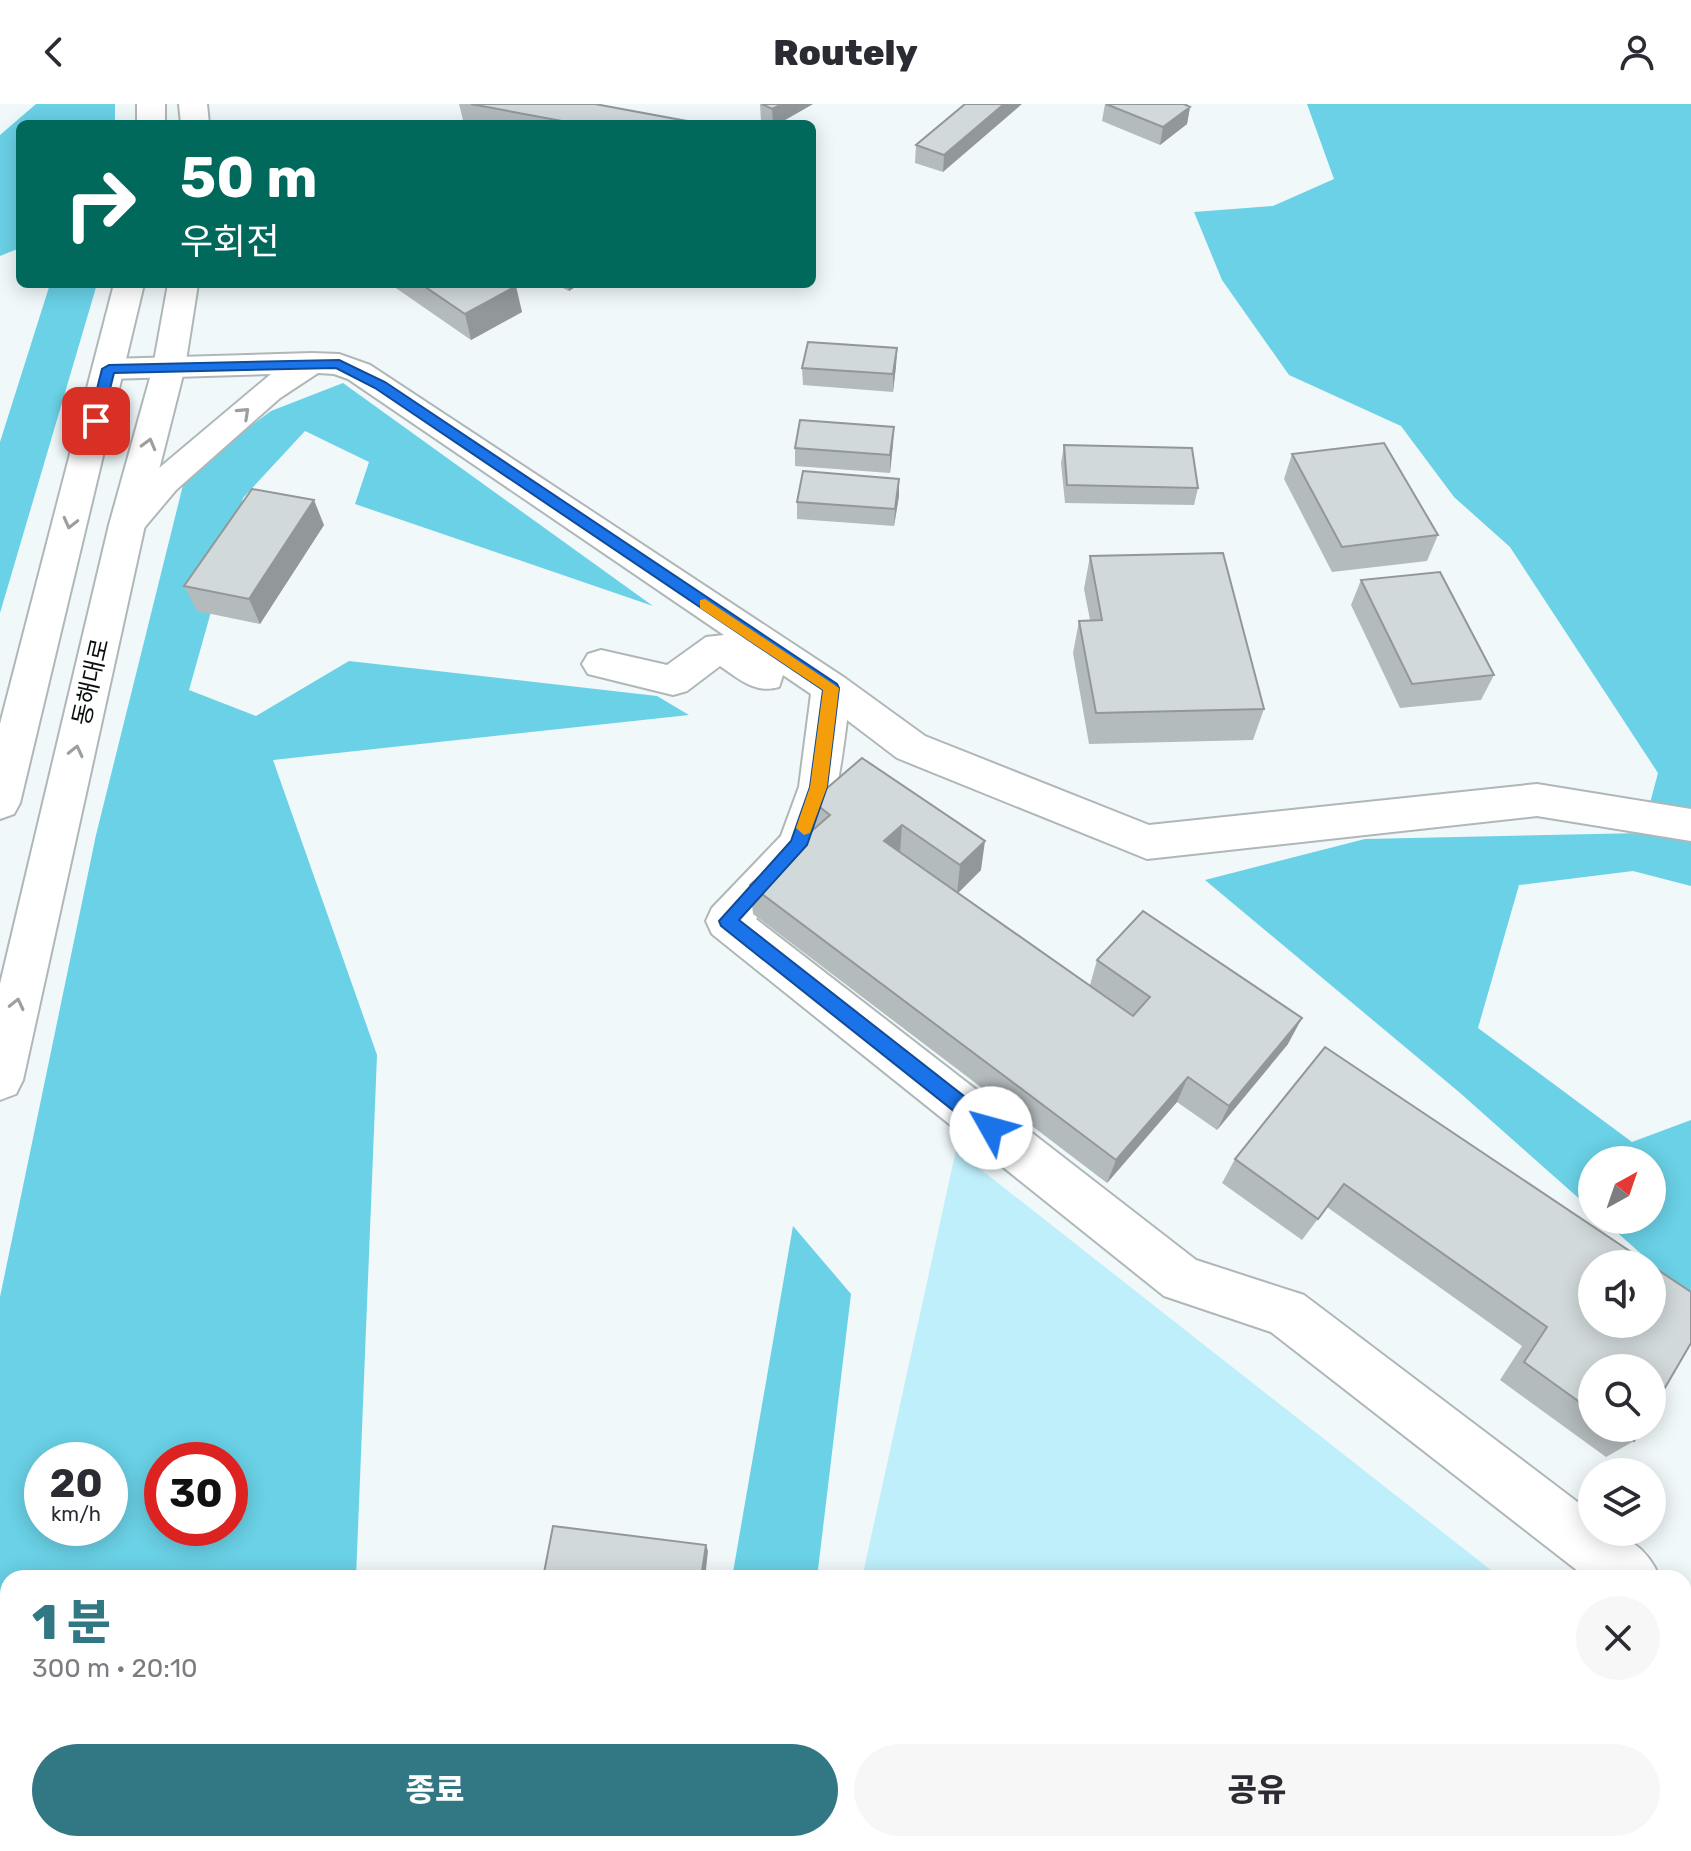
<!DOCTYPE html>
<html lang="ko">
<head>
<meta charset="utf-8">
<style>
  :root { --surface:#fff; --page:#f7f7f7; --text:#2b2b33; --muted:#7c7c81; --accent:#317784 }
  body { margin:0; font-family:Rubik,"Noto Sans KR",sans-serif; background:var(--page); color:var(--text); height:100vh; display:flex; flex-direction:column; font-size:30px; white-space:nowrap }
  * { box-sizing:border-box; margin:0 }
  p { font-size:26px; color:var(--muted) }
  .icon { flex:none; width:44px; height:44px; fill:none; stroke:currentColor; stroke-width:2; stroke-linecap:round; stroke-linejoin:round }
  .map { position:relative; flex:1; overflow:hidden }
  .sheet { position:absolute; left:0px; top:1466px; width:1692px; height:282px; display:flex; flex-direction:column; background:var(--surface); border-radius:24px 24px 0 0; box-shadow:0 4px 20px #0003 }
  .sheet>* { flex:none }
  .top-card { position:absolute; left:16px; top:16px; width:800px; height:168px; border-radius:12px; box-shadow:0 4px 20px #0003; background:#00695c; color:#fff; overflow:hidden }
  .needle { width:52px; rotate:40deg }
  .controls { position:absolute; left:1578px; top:1042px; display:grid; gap:16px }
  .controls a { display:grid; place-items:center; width:88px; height:88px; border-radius:50%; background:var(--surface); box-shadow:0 4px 20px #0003; font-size:40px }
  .speed { position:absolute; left:24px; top:1338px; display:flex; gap:16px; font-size:40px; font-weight:700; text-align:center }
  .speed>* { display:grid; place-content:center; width:104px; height:104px; border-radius:50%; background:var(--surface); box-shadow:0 4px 20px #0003; line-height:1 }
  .speed small { font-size:20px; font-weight:400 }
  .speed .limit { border:12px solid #d22; background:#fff; color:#111 }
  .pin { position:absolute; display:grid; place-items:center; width:68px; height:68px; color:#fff; margin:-34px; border-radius:16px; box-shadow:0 4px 12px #0006 }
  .me { position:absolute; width:88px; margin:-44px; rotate:308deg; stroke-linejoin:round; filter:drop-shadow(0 0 6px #0008) }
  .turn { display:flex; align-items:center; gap:28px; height:168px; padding:0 32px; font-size:36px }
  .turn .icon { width:104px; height:104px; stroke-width:2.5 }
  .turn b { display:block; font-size:56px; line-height:68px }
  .round { display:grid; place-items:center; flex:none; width:84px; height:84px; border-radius:42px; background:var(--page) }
  .overview { display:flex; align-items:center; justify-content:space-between; height:136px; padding:0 32px }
  h1 { font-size:48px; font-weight:800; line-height:60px; color:var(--accent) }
  .button { display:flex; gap:16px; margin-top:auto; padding:16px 32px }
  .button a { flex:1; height:92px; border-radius:48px; background:var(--accent); color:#fff; font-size:32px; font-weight:800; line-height:92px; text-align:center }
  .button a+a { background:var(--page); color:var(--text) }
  header { display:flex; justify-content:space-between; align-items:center; height:104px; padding:0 32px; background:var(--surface); font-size:36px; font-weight:800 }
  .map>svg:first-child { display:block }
  .green { fill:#beeffa }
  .forest { fill:#6ad1e6; fill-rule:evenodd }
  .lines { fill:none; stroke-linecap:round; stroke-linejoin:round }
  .minor-casing { stroke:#afb7b9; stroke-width:4 }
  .major-casing { stroke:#afb7b9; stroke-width:4 }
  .minor { fill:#fff; fill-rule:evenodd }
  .major { fill:#fff; fill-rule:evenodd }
  .wall { fill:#b4bbbc }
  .shaded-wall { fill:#929899 }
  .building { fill:#d1d9db; stroke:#929899; stroke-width:2 }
  .oneway { stroke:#9d9f9f }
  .route { fill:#1a73e8; stroke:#114b97; stroke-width:2 }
  .slow { fill:#f59e0b }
  .labels { text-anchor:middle; stroke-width:7; stroke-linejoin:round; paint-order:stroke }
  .street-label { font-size:24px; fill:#0b0e0e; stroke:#fff }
</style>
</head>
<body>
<header><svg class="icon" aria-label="back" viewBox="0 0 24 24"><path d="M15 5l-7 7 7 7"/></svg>Routely<svg class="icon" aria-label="person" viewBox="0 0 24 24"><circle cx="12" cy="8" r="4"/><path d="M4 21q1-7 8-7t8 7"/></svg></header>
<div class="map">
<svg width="1691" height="1747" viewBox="0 0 1691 1747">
  <rect width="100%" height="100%" fill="#f0f8fa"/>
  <path class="green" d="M956,1046L1501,1474H862Z
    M1028,1740H1630L1626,1747H1039Z"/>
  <path class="forest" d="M36,0H115V20H20V144L0,152V31Z
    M1307,0H1691V782L1633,767L1519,781L1478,924L1632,1038L1691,1016V1194L1603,1116H1652V1056H1592V1106L1459,988L1205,776L1365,735L1642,729L1658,669L1510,443L1454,393L1401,322L1289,271L1222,176L1194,108L1273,102L1334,75Z
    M50,180H97L0,509V338Z
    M343,279L653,502L355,400L369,358L305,327L243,394L189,586L256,612L349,557L657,592L689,611L273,656L377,951L356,1474H8V1740H345L344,1747H0V1193L96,731L186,369L271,307ZM42,1356H110V1424H42ZM162,1356H230V1424H162Z
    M793,1122L851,1190L817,1474H732Z
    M678,1740H963L974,1747H677Z"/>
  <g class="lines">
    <defs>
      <path id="minor" d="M312,249L339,250L370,261L845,574L925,632L1149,721L1537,680L1691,705V737L1537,712L1147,755L897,654L847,616C841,664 835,709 813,753L756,815L1196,1156L1304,1191L1592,1409V1428C1625,1428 1647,1443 1660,1474H1587L1271,1228L1164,1192L712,830L706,817L712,804L781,732L799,683L811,590L783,571L779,583C755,590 739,575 720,562L687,587L673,591L588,570L582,560L588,550L601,546L667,561L706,533L724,531L348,275L334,270L318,269L280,294L176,386L139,430L127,433L115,430L109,421L152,370L271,270L109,275L98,272L93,265L98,258L109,255Z
        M1684,1486L1691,1489V1547L1684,1544Z"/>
      <path id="major" d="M137,0H165V20H137Z
        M179,0H207L209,20H181Z
        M114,180H144L20,699L14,710L0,715V620Z
        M168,180H198L185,263L145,421L23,976L16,990L0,996V880L109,421L153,263Z"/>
    </defs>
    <use href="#minor" class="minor-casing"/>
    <use href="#major" class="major-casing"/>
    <use href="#minor" class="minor"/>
    <use href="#major" class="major"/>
  </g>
  <path class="wall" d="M459,0H595L692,20H464Z
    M760,0H813L778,20H768L761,17Z
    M965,0L943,68L915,59L916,41Z
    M1105,0L1190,3L1187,20L1160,41L1102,17Z
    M390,180H514L522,208L471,236Z
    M555,180H580L569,187Z
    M897,244L896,262L893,288L803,281L802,264Z
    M894,323L893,340L890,369L795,362V344Z
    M1064,341L1198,384L1194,401L1065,399L1061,359Z
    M1292,350L1438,431L1427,457L1332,468L1284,375Z
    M899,375V392L894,422L797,415V398Z
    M324,421L260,520L197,507L184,482Z
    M1090,452L1264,605L1253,636L1089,640L1073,549L1079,517L1090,516L1084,485Z
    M1361,476L1494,571L1481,596L1400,604L1351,501Z
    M862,654L981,766L958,789L1090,881L1097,856L1288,940L1217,1026L1177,998L1107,1079L753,810L750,781L813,726L812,697Z
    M1325,943L1592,1264V1324H1642L1634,1337L1606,1353L1500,1276L1522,1242L1327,1103L1302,1136L1222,1079L1235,1055Z
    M1689,1640H1691V1747H1631L1635,1740H1684V1650Z"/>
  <path class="shaded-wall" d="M782,0H813L778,20H773L772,5Z
    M1004,0H1022L943,68L944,51Z
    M1190,3L1187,20L1160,41L1163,23Z
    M568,180H580L569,187Z
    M516,182L522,208L471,236L465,210Z
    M897,244L896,262L893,288V270Z
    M894,323L893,340L890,369V351Z
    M899,375V392L894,422L895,405Z
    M314,396L324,421L260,520L249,495Z
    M902,721L900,750L884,737Z
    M985,737L981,766L957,790L960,761Z
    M1302,914L1288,940L1217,1026L1229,1002Z
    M1188,973L1177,998L1107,1079L1116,1056Z
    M706,1441L708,1447L705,1474H701Z
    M627,1740H632L631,1747H626Z"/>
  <path class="building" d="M471,0H595L692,18L690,20H578Z
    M762,0H782L772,5Z
    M965,0H1004L944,51L916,41Z
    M1106,0H1184L1190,3L1163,23Z
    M421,180H514L516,182L465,210Z
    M808,238L897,244L893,270L802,264Z
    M800,316L894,323L890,351L795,344Z
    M1384,339L1438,431L1342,443L1292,350Z
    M1064,341L1192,344L1198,384L1067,381Z
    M803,367L899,375L895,405L797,398Z
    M252,385L314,396L249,495L184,482Z
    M1223,449L1264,605L1096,609L1079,517L1102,516L1090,452Z
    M1440,468L1494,571L1412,580L1361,476Z
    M862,654L985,737L960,761L902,721L884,737L1133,912L1150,893L1097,856L1143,807L1302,914L1229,1002L1188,973L1116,1056L750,781L830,711L812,697Z
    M1325,943L1649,1160H1592V1220H1652V1162L1691,1188V1239L1652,1306V1264H1592V1307L1524,1258L1547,1223L1344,1080L1318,1115L1235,1055Z
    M1616,1324H1642L1634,1337Z
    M553,1422L706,1441L701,1474H543Z
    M1691,1683V1747H1657L1661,1740H1684V1696Z
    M481,1740H627L626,1747H533Z"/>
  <defs><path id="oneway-chevron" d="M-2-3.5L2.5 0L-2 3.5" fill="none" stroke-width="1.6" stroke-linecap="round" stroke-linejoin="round" transform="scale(2)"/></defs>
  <g class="oneway">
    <use href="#oneway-chevron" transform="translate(244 309) rotate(-43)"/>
    <use href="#oneway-chevron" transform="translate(149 340) rotate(-75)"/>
    <use href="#oneway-chevron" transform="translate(70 419) rotate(104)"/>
    <use href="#oneway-chevron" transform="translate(76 647) rotate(-77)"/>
    <use href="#oneway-chevron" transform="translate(17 900) rotate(-77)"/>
  </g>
  <path class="route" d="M339,256L385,278L837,580L839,584L827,683L807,741L739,816L997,1018L1000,1024L997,1031L991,1033L984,1031L721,822L719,817L791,737L810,683L823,586L375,284L336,264L114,269L102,317L96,322L89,317L102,265L109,261Z"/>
  <path class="slow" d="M705,495L839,584L827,683L810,729L804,731L796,724L810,683L823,586L700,504V496Z"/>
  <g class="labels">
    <g class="street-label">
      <text transform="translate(91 578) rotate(-77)" y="8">동해대로</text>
    </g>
  </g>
</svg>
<div class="controls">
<a><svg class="needle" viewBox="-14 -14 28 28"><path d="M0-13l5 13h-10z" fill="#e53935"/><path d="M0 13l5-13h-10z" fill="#7c7c81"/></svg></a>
<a><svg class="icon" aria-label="sound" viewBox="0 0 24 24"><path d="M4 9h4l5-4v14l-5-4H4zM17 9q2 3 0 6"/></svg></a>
<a><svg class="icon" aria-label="search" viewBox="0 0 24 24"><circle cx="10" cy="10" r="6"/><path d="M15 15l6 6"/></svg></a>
<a><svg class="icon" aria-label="layers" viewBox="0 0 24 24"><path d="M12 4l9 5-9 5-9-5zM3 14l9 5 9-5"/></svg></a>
</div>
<div class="speed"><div>20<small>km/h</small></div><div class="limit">30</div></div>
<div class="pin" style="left:96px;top:317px;background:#d93025"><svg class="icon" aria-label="arrive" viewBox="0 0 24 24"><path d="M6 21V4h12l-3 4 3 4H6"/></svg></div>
<svg class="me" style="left:991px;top:1024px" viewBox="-20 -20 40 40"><circle r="19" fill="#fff"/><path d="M0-13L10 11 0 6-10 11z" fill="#1a73e8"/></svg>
<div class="top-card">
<div class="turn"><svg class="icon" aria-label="right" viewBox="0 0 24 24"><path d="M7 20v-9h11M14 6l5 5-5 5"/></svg><div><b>50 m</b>우회전</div></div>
</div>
<section class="sheet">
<div class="overview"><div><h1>1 분</h1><p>300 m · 20:10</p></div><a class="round"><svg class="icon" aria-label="close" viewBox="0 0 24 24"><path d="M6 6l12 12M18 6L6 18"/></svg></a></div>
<div class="button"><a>종료</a><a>공유</a></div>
</section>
</div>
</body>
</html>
